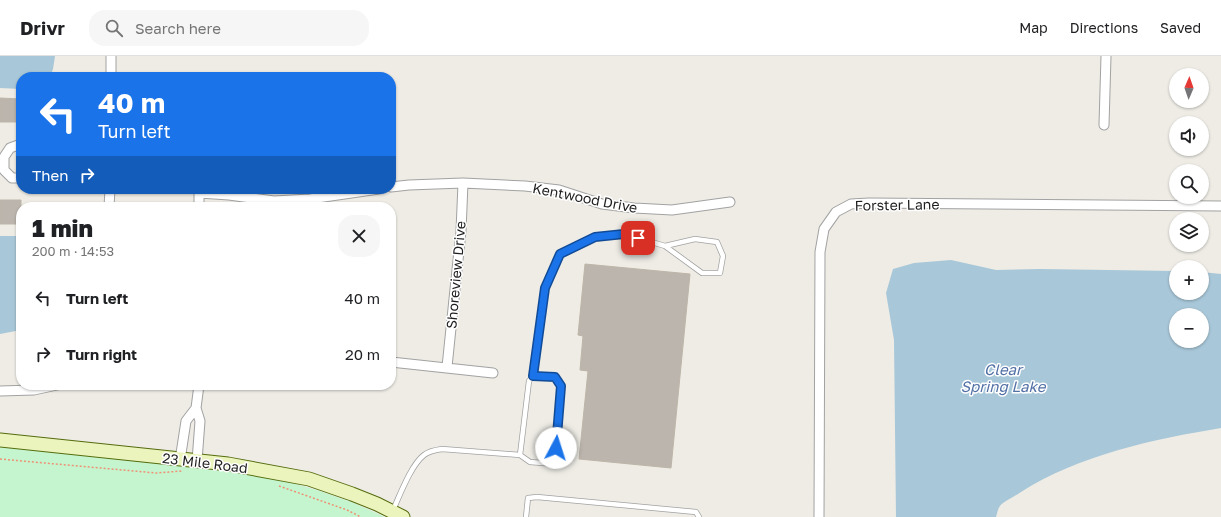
<!DOCTYPE html>
<html lang="en">
<head>
<meta charset="utf-8">
<style>
  :root { --surface:#fff; --page:#f6f6f6; --text:#202124; --muted:#757577; --line:#e0e0e0 }
  body { margin:0; font-family:"Golos Text",sans-serif; background:var(--page); color:var(--text); height:100vh; display:flex; flex-direction:column; font-size:15px; white-space:nowrap }
  * { box-sizing:border-box; margin:0 }
  p { font-size:13px; color:var(--muted) }
  .icon { flex:none; width:22px; height:22px; fill:none; stroke:currentColor; stroke-width:2; stroke-linecap:round; stroke-linejoin:round }
  .map { position:relative; flex:1; overflow:hidden }
  .sheet { position:absolute; left:16px; top:146px; width:380px; height:188px; display:flex; flex-direction:column; background:var(--surface); border-radius:16px; box-shadow:0 1px 3px #0004 }
  .sheet>* { flex:none }
  .banner { position:absolute; left:16px; top:16px; width:380px; height:122px; border-radius:16px; box-shadow:0 1px 3px #0004; background:#1a73e8; color:#fff; overflow:hidden }
  .needle { width:26px; rotate:2deg }
  .tools { position:absolute; left:1169px; top:12px; display:grid; gap:8px }
  .tools a { display:grid; place-items:center; width:40px; height:40px; border-radius:50%; background:var(--surface); box-shadow:0 1px 3px #0004; font-size:20px }
  .pin { position:absolute; display:grid; place-items:center; width:34px; height:34px; color:#fff; margin:-17px; border-radius:8px; box-shadow:0 2px 6px #0006 }
  .me { position:absolute; width:44px; margin:-22px; rotate:5deg; stroke-linejoin:round; filter:drop-shadow(0 0 3px #0008) }
  .turn { display:flex; align-items:center; gap:14px; height:84px; padding:0 16px; font-size:18px }
  .turn .icon { width:52px; height:52px; stroke-width:2.5 }
  .turn b { display:block; font-size:28px; line-height:34px }
  .then { display:flex; align-items:center; height:38px; padding:0 16px; background:#0003; gap:8px; font-size:15px }
  .round { display:grid; place-items:center; flex:none; width:42px; height:42px; border-radius:16px; background:var(--page) }
  .headline { display:flex; align-items:center; justify-content:space-between; height:68px; padding:0 16px }
  h1 { font-size:24px; font-weight:800; line-height:30px }
  ul { padding:0; list-style:none }
  li { display:flex; align-items:center; gap:12px; height:56px; padding:0 16px }
  li div { flex:1 }
  li b { display:block; font-size:15px }
  li em { font-style:normal }
  header { display:flex; align-items:center; gap:24px; box-sizing:border-box; height:56px; padding:0 20px; background:var(--surface); border-bottom:1px solid var(--line) }
  header strong { font-size:19px }
  nav { display:flex; gap:22px; margin-inline-start:auto; font-size:14px }
  .search { width:280px; height:36px; background:var(--page); display:flex; align-items:center; gap:10px; box-sizing:border-box; padding:0 14px; border-radius:16px; color:var(--muted); font-size:15px }
  .map>svg:first-child { display:block }
  .park { fill:#c5f5cf }
  .water { fill:#a8c7d8; fill-rule:evenodd }
  .building { fill:#bbb5ae; stroke:#beb5a8 }
  .lines { fill:none; stroke-linecap:round; stroke-linejoin:round }
  .service-casing { stroke:#a2a2a2; stroke-width:6 }
  .minor-casing { stroke:#a2a2a2; stroke-width:11 }
  .secondary-casing { stroke:#556c0e; stroke-width:15 }
  .path { stroke:#ee9275; stroke-width:1.5; stroke-dasharray:2 2; stroke-linecap:butt }
  .service { stroke:#fff; stroke-width:4.5 }
  .minor { stroke:#fff; stroke-width:9 }
  .secondary { stroke:#eaf4bc; stroke-width:13 }
  .route-casing { stroke:#114b97; stroke-width:10 }
  .route { stroke:#1a73e8; stroke-width:7 }
  .labels { text-anchor:middle; stroke-width:3; stroke-linejoin:round; paint-order:stroke }
  .street-label { font-size:14px; fill:#1e1e1e; stroke:#fff }
  .water-label { font-size:15px; font-style:italic; fill:#5270a6; stroke:#fff }
</style>
</head>
<body>
<header>
<strong>Drivr</strong>
<div class="search"><svg class="icon" aria-label="search" viewBox="0 0 24 24"><circle cx="10" cy="10" r="6"/><path d="M15 15l6 6"/></svg>Search here</div>
<nav><a>Map</a><a>Directions</a><a>Saved</a></nav>
</header>
<div class="map">
<svg width="1221" height="461" viewBox="0 0 1221 461">
  <rect width="100%" height="100%" fill="#eeece5"/>
  <path class="park" d="M0,389L227,412L270,421L317,434L354,447L385,461H0Z"/>
  <path class="water" d="M0,0H55L53,13L50,21H21V33L0,32Z
    M0,180H21V274L0,278Z
    M951,204L996,214L1040,213L1176,215V237H1202V216L1221,218V372C1154,383 1079,399 1021,436C1016,440 1004,445 1000,450C998,452 997,458 996,461H896L894,284L886,237L893,213L914,207ZM1176,259H1202V285H1176Z"/>
  <path class="building" d="M0,42L21,43V66H0Z
    M0,144H21V168H0Z
    M585,208L690,218L671,412L579,403L588,315L580,314L583,280L578,279Z"/>
  <g class="lines">
    <defs>
      <path id="service" d="M533,320L545,232L560,198L595,181L625,178L665,190L702,217H720L723,200L717,186L695,183L665,190
        M393,454C400,439 411,409 424,399C429,395 435,394 442,393L520,399L529,325L533,320L555,321L561,330L555,408L530,406L520,399
        M526,461L528,442L537,441L696,456L699,461"/>
      <path id="minor" d="M111,21V0
        M1104,69L1106,0
        M21,88L10,92L4,101V114L12,122H21
        M391,131L409,129L463,127L525,130L559,134L602,148L634,152L672,154L730,146
        M199,133V151
        M199,137L229,139L274,145L310,143L379,133
        M109,151L110,133
        M391,306L493,317
        M447,311L461,175L463,127
        M0,335L34,334L57,329
        M180,404L186,365L196,352
        M197,405L200,365L196,352L199,329
        M819,461L820,196L824,173L836,156L851,148L869,147L1221,150"/>
      <path id="secondary" d="M0,384L228,408L309,423L352,438L377,448L403,461"/>
    </defs>
    <use href="#service" class="service-casing"/>
    <use href="#minor" class="minor-casing"/>
    <use href="#secondary" class="secondary-casing"/>
    <path class="path" d="M0,403L156,417L182,415
      M279,430L347,454L361,461"/>
    <use href="#service" class="service"/>
    <use href="#minor" class="minor"/>
    <use href="#secondary" class="secondary"/>
  </g>
  <g class="lines">
    <defs>
      <path id="route" d="M556,392L561,330L555,321L533,320L545,232L560,198L595,181L624,178L638,182"/>
    </defs>
    <use href="#route" class="route-casing"/>
    <use href="#route" class="route"/>
  </g>
  <g class="labels">
    <g class="street-label">
      <text transform="translate(585 142) rotate(11)" y="5">Kentwood Drive</text>
      <text transform="translate(897 149) rotate(-1)" y="5">Forster Lane</text>
      <text transform="translate(456 219) rotate(-85)" y="5">Shoreview Drive</text>
      <text transform="translate(205 407) rotate(7)" y="5">23 Mile Road</text>
    </g>
    <g class="water-label">
      <text x="1003" y="319">Clear<tspan x="1003" dy="17">Spring Lake</tspan></text>
    </g>
  </g>
</svg>
<div class="tools">
<a><svg class="needle" viewBox="-14 -14 28 28"><path d="M0-13l5 13h-10z" fill="#e53935"/><path d="M0 13l5-13h-10z" fill="#757577"/></svg></a>
<a><svg class="icon" aria-label="sound" viewBox="0 0 24 24"><path d="M4 9h4l5-4v14l-5-4H4zM17 9q2 3 0 6"/></svg></a>
<a><svg class="icon" aria-label="search" viewBox="0 0 24 24"><circle cx="10" cy="10" r="6"/><path d="M15 15l6 6"/></svg></a>
<a><svg class="icon" aria-label="layers" viewBox="0 0 24 24"><path d="M12 4l9 5-9 5-9-5zM3 14l9 5 9-5"/></svg></a>
<a>+</a>
<a>−</a>
</div>
<div class="pin" style="left:638px;top:182px;background:#d93025"><svg class="icon" aria-label="arrive" viewBox="0 0 24 24"><path d="M6 21V4h12l-3 4 3 4H6"/></svg></div>
<svg class="me" style="left:556px;top:392px" viewBox="-20 -20 40 40"><circle r="19" fill="#fff"/><path d="M0-13L10 11 0 6-10 11z" fill="#1a73e8"/></svg>
<div class="banner">
<div class="turn"><svg class="icon" aria-label="left" viewBox="0 0 24 24"><path d="M17 20v-9H6M10 6l-5 5 5 5"/></svg><div><b>40 m</b>Turn left</div></div>
<div class="then">Then<svg class="icon" aria-label="right" viewBox="0 0 24 24"><path d="M7 20v-9h11M14 6l5 5-5 5"/></svg></div>
</div>
<section class="sheet">
<div class="headline"><div><h1>1 min</h1><p>200 m · 14:53</p></div><a class="round"><svg class="icon" aria-label="close" viewBox="0 0 24 24"><path d="M6 6l12 12M18 6L6 18"/></svg></a></div>
<ul>
<li><svg class="icon" aria-label="left" viewBox="0 0 24 24"><path d="M17 20v-9H6M10 6l-5 5 5 5"/></svg><div><b>Turn left</b></div><em>40 m</em></li>
<li><svg class="icon" aria-label="right" viewBox="0 0 24 24"><path d="M7 20v-9h11M14 6l5 5-5 5"/></svg><div><b>Turn right</b></div><em>20 m</em></li>
</ul>
</section>
</div>
</body>
</html>
